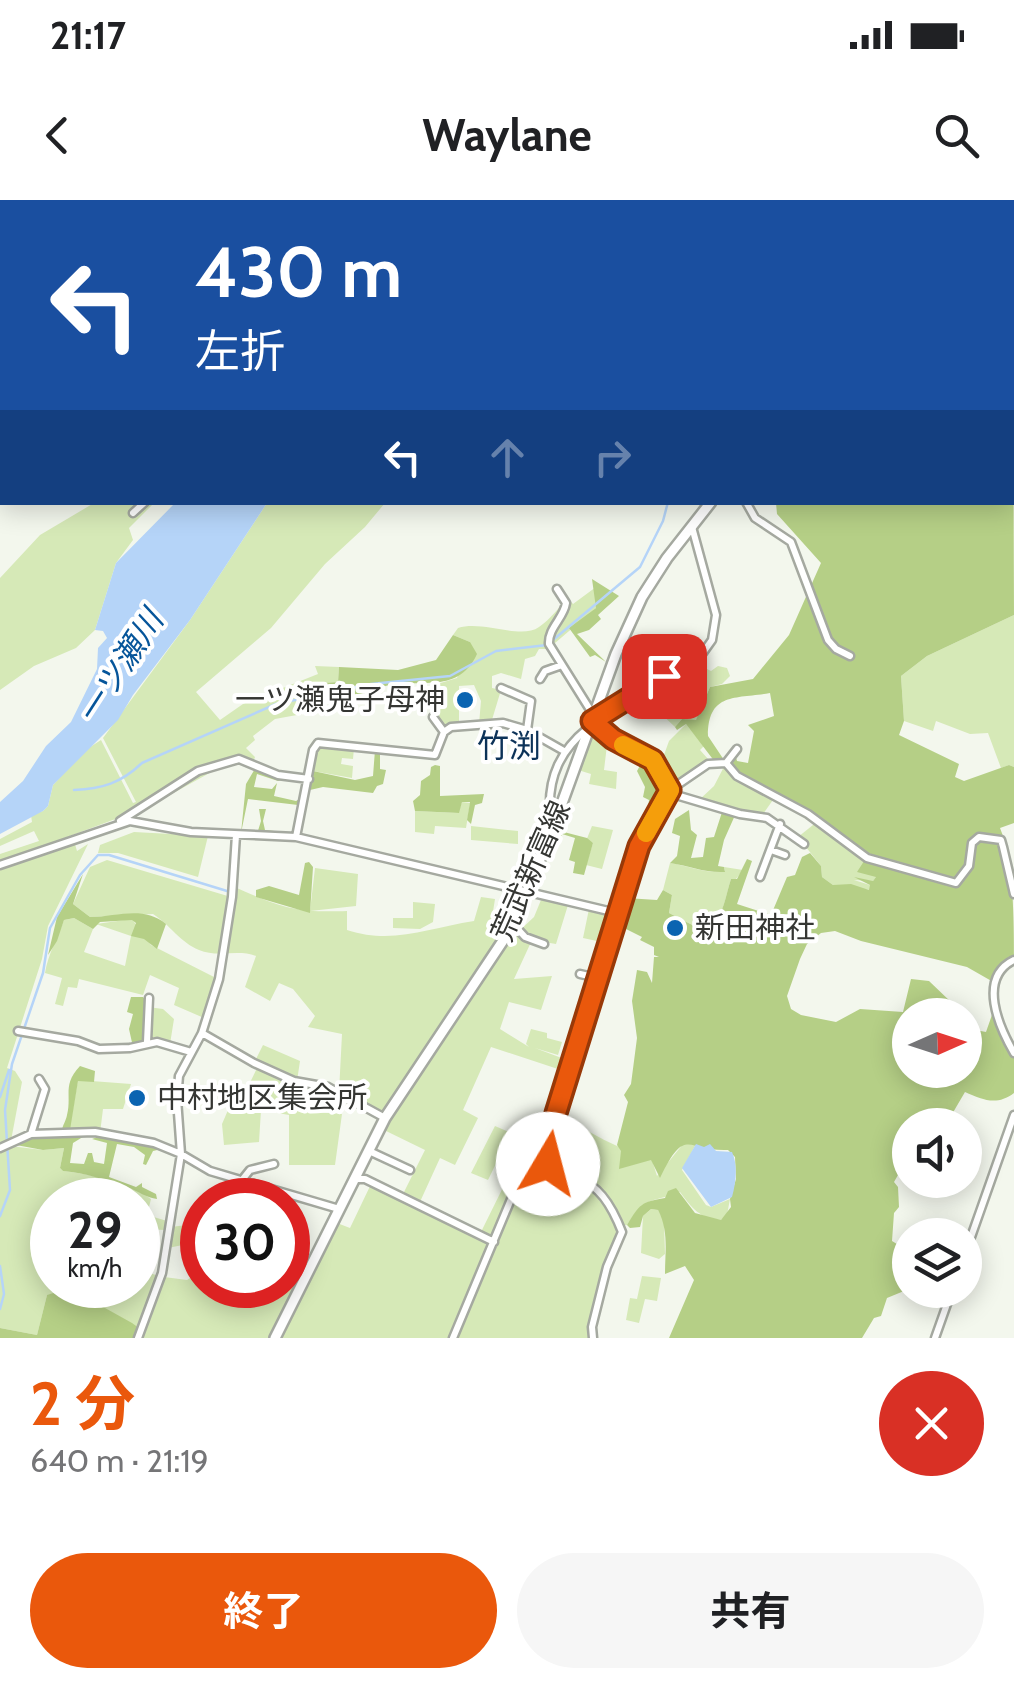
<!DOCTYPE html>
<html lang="ja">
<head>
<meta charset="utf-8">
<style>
  :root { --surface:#fff; --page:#f6f6f6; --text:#202124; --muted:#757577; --accent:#ea580c }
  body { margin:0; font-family:Cabin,"Noto Sans JP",sans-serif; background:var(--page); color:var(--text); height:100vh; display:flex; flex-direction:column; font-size:38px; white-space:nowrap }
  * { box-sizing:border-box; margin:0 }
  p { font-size:32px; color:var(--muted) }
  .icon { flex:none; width:55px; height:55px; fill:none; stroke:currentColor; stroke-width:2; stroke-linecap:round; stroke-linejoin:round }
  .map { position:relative; height:1138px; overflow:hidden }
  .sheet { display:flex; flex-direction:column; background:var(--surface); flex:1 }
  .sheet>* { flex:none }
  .banner { position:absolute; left:0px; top:0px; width:1015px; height:305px; box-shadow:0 5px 25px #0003; background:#1a4fa0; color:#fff; overflow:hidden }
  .needle { width:65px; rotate:87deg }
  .tools { position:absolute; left:892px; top:798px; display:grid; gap:20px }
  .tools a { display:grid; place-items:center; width:90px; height:90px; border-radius:50%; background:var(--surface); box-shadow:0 5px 25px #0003; font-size:50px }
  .speed { position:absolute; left:30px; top:978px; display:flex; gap:20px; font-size:50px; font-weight:700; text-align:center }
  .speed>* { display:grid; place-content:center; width:130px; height:130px; border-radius:50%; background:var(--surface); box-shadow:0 5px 25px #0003; line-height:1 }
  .speed small { font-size:25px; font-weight:400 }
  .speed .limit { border:15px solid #d22; background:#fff; color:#111 }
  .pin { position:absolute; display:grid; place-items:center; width:85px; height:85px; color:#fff; margin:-42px; border-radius:20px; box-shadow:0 5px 15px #0006 }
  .me { position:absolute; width:110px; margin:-55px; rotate:8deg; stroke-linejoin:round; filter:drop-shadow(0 0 8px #0008) }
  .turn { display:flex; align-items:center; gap:35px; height:210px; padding:0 30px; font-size:45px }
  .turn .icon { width:130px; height:130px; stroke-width:2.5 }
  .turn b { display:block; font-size:70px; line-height:85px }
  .lanes { display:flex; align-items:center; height:95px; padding:0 30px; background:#0003; justify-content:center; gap:50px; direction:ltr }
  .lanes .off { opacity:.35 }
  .round { display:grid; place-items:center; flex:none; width:105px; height:105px; border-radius:52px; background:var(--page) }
  .overview { display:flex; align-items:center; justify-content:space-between; height:170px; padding:0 30px }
  h1 { font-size:60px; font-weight:700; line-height:75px; color:var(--accent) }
  .primary-button { display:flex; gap:20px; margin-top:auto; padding:20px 30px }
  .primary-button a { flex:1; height:115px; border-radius:60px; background:var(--accent); color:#fff; font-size:40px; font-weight:700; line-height:115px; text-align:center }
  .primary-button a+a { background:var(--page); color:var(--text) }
  .status { display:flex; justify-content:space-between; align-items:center; height:70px; padding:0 50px; background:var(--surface); direction:ltr }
  .status svg { height:28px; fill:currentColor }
  header { display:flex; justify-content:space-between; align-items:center; height:130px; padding:0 30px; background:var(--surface); font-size:45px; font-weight:700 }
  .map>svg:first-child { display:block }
  .green { fill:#d6e9b7 }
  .forest { fill:#b5cf86; fill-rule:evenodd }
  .water { fill:#b5d4f8 }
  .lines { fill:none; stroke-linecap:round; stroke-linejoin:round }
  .stream { stroke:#b5d4f8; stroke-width:2.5 }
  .minor-casing { stroke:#a5a9a0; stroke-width:11 }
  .major-casing { stroke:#a5a9a0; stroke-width:14 }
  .highway-casing { stroke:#a5a9a0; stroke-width:15 }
  .minor { stroke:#fff; stroke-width:6 }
  .major { stroke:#fff; stroke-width:9 }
  .highway { stroke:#fff; stroke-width:10 }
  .route-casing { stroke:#983908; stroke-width:25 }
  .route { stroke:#ea580c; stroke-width:18 }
  .slow { stroke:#f59e0b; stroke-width:18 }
  .poi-dot { fill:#0b64b1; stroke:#fff; stroke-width:4 }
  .labels { text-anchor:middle; stroke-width:8; stroke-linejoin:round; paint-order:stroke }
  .poi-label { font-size:30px; fill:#353633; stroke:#fff; text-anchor:start }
  .street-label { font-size:30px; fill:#353633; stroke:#fff }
  .water-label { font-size:32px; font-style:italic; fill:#06559a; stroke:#fff }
  .neighbourhood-label { font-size:32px; fill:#0c3258; stroke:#fff }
</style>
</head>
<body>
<div class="status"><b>21:17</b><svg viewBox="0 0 49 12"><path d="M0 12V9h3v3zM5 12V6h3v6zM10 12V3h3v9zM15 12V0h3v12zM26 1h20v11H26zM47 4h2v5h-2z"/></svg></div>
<header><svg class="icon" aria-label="back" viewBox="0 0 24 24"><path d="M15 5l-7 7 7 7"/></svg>Waylane<svg class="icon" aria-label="search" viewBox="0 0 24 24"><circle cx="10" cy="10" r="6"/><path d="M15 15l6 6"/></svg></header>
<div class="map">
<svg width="1014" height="1138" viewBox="0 0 1014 1138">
  <rect width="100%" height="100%" fill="#f3f7ed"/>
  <path class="green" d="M94,303H154L129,328L133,340L116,363L95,430L76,448L34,466L0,490V378L40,335Z
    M267,303H385L365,327L325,364L271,428L196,492L220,520L243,504L318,474L315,466L339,467L338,482L323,483L319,488V511L275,519L253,536L255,540L246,548L255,557L252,565L239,560L217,565L215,570L130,617L137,611L0,662V654L39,641L34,631L0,646V639L32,622L31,615L43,611L48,606L53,585L84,551L101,540L133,603L136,602L103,538L190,420Z
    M596,387V408L548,449H539L535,456L525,459L521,479L501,473L492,476V488L501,490L491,523L479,524L481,501L474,485L459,486V526L444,532L437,523L434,485L457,478L470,442L453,435L458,428C483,420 521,440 539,427C550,420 559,407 568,398L573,404Z
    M1014,415V567L1009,565L1001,568L988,533L970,534L936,521L933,531L904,521L901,476L927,456Z
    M718,466L727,468L730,476L722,484L710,487L696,521L682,519L675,527L653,506L667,495L684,511L696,483L694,480L707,469L711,471Z
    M594,524L613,539L607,545L604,570L617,572L616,589L589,584L591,574L578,570Z
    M686,524L704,546L700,550L708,559L676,581L671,574L667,577L660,566L669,541Z
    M319,546L354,548L353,559L342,558L341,564L353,566L352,578L313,571Z
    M726,563L775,597L761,617L698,601L714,586Z
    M462,602L470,603L466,628L435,626L434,634L415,632V611L458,613Z
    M818,621L867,658L877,676L873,681L854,680L870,685V690L833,685L822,677L821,666L798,637Z
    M471,626L518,631V644L471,640Z
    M592,626L613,630L602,669L586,665L593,643L586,641Z
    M134,632L208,636L198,677L118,653H98L100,645Z
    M74,641L77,651L88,644L48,726L42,759L7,868L15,871L22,882L10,946L43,950L64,948L60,968L63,971C86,973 133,984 151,999L147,1015L167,1021L166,1030L138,1029V1000H52V1008L45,1007L42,1026L52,1031V1085H138V1066L143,1068V1071L159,1076L139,1128L80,1094L47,1095L37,1135L0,1128V667Z
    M107,660L231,697L232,686C280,707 294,713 347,711V730C393,745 428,728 474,721L481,697L495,699L492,718L507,725L380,915L339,892L342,834L308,827L315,816L293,789L279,783L270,801L245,787L256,756C238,749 217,758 199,750C181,743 169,724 153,714L90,717L73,704L90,667Z
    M670,663C690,666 704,674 725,671L724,667L743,670L736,679H731C725,697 723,724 704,731L669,713L672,695L663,690Z
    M315,668L358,674L356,706L310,711Z
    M541,700L568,705L556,744L532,740L514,779L552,776L541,810L509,802L500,829L529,847L526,844L531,829L547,833V838L562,842L558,855L535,848L567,860L564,871L491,847L463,910L478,918L455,965L440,958L419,1004L480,1034L526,941L535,945L450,1138H282L337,1023L350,1028L372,982L402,996L425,950L384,930L517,729L519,731L534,717Z
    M413,702L435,704L433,722L420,729L393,728V718H413Z
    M589,709L613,715L606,743L583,738Z
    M74,718L93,729L84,752L125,766L131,736L96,724L132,719L151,745L216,778L204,818L174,805L179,788L150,775L143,795L79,779L77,788L68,787L63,806L55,804L62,778L45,773C48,754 57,739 64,720Z
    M148,807L163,809L174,819L170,844L147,842Z
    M263,845L300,861L297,881L319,886L320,912L342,914L335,965H289V915L261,910L259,942L224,945L222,924L235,894L242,899L258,866L254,863Z
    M78,880L131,884L123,909H103L100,933L69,931Z
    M558,914C589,932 618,949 652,960L657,976L683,944H696L682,970L706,1005L711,1007L730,999L727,1015L721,1020C700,1019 692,1008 680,992C650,1004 647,994 627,1025L620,1026L622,1032L607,1067L593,1138H456L511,1005Z
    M495,926L511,933L488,980L471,973Z
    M651,1009L658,1010L664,1021L665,1054L659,1059L641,1053L643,1016Z
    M202,1023V1041L168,1048L171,1027Z
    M288,1057L304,1065L269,1138H141L164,1077L187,1080L202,1070V1085H288Z
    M642,1076L661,1078L657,1101L645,1099L639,1123L626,1120L630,1098L637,1099Z"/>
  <path class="forest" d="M1013,137L1014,415L927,456L901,476L904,521L899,535L959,564L955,577L964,581L1009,565L1014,567V623L1000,628C1014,661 1014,721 1014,760L1008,762L995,783L967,767L861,741L835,731L821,733L807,744L800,759L787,796L791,809L801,815L836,822L860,809L903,812L911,779L929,781L952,803L949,815H910V870H965V828L986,832L993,812L1014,853V893C997,906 983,900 965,892L948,921L953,925H910V978L898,975L894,982L898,987L899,1007L894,1013L892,1041L910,1052V1077L904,1091L887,1098L881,1116L874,1118L862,1138H669L694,1080L685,1066L665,1074C665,1052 669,1031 658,1010L651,1009L643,1016L640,1027L630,1028L627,1025C640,1004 641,1002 665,998L668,991L676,988L695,1013L721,1020L731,1007L730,999L736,979L735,957L728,950C687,952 686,924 660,978L651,960L619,969L621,951L617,945L628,902L624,895L631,884L637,838L632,801L637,770L647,772L652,783L654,757H659L654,755V747L640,740L642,737L620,726L621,711L626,698L657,700L663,690L672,695L669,713L704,731C723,723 725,697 731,679H737L747,659L752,661L737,704L771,715L787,677L795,675L802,657L810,653L821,666L822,677L833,685L851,684L869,690L870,685L854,677L873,681L876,677L857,672L866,658L835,633L737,576L726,563L715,562L686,524L677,530L675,527L682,519L696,520L710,487L753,479L789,435L821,363L777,314L776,303L1012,302ZM770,493L774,516L748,525L754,531L748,563L737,561L735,553L726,563L708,536C708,492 735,499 770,493Z
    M592,379L619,396L598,415L601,419L589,430L577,434L606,462L595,455L590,457L569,428L596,408Z
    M453,435L470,442L477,454C457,498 414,475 379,488C358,495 341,500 319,502V488L323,483L338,482L339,467L398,470L436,460Z
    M375,550L380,553V569L386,570L383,584L377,586L373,593L323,587L310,590L313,571L355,580L373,576Z
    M653,560L670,590L653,618L647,617L649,600L643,597L645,587L637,571L642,562Z
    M435,565L440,566V596L484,594L482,603L475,605L471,624L467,620L470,602H462L459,613L415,611L413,601L420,595L421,581L430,575L431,567Z
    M256,567L287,578L278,581L257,574L254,587L272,589L277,583L274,596L296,601L301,598L295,636L257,634L261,621L259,609H266L263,621L265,630L293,633L298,605L248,599L241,633L246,584Z
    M723,609L736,613L724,640L718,666L724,667L725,672C704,673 690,666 670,663L677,656L680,636L672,633L675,619L689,610L691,630L697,635L691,658L703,657L706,638L714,637Z
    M556,630L587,638L593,643L584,675L573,673L575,662L569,660L575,638L562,634L559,643H557L554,637Z
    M309,662L313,667L310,713L256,697V690L269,686L299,695L305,663Z
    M83,674L73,704L90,717C117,717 143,705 166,724L157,749L144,739L131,736L136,723L132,720L100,722L93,729L74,718L64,720L57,741L48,755L57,717Z
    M131,797H143L146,801L147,842L133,847L129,829L133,814L127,812Z
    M80,866L95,871L94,882L78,881L70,930L86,935L73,943L70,963L84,964L88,953H92L94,962L104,964L107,943L92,939L106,934L166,948L153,951L146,965L143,964L145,955L134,947L117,944L109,977L136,987L142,983V987L156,994L157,999C147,998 138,991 127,987C107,980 85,973 63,971L60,968L64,948L43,950L16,945L15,941L23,936L62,931C62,926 66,921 67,915C72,895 62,885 80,866Z
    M60,1091L80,1094L132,1123L139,1128L135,1138H0V1128L37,1135L47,1095Z"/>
  <path class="water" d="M175,303H267L190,420L133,495L118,520L53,585L48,606L43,611L0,634V602L23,581L46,546L71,522L97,469L98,448L107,438L103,431L95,430L116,363Z
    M696,944L704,947L710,944L716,951L732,952C738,965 736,983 732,997L711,1007L682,968Z"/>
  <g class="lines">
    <path class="stream" d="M24,2L33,0
      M0,10L2,9
      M1012,37L1014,36
      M74,590C102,589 121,583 142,563L276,504L371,484L450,476L496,451L547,445L640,367L663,321L668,302
      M0,897L9,870
      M0,1016L10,990L5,910L12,864L43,773L50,728L80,675L98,655H109L227,691
      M0,1066L4,1094L0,1109"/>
    <defs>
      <path id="minor" d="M910,0L911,2
        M0,2L9,0
        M375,2L377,0
        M1012,30L1014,29
        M0,60L2,61
        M0,286L2,285
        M746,302L755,318L791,342L828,440L836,449L850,456
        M133,313L145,302
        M692,327L716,415L712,440L702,454L592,521L617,542L653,560L676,595L740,614L767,618L804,644
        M557,389L566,403C564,418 548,428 549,444L594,516
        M540,479L545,471L562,465
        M501,488L531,501L527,530
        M433,517L444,532
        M726,563L737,549
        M557,617L550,612C548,576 561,550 588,528
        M120,621L198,571L239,559L278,575L309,579
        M296,637L313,550L318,543L435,555L444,532L451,527L503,523L527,530L564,551
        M771,650L785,655
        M0,665L130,621L191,632L296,637L617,713
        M760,677L780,624
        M514,725L525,737L544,744
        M1014,760C977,778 999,827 1014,853
        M580,774L598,778
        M18,831L78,841L99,849L130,848L157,842L191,852
        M202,833L254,863L294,881L328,887L385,918
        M147,842L149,798
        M555,919L549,971C559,978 570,978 581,981C602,986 615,1014 622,1032L607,1067L592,1127L593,1138
        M31,934L45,889L39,879
        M0,948L31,934L95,932L154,943L181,954L210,971L339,1009
        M369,951L410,970
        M355,979H365L494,1042
        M242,980L250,970L274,964
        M965,1054L1014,915
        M138,1138L162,1073L181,954L177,899L179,876L202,833L219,779L232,697L236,635
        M453,1138L514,992L567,884L639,646L670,590L708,564L726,563L737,576L808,614L867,658L956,683L969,666L972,643L979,637L1001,640L1003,647L1014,694
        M935,1138L952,1090"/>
      <path id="major" d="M751,0L753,2
        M1012,96H1014
        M275,1138L385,918L514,724L557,617L616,454L642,397L667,358L711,302"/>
      <path id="highway" d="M442,0L448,2
        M1012,294L1014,295"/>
    </defs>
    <use href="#minor" class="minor-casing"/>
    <use href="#major" class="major-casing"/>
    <use href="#highway" class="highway-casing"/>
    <use href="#minor" class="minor"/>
    <use href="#major" class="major"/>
    <use href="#highway" class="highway"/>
  </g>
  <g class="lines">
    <defs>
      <path id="route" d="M548,964L556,913L639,646L670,590L653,560L613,539L592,521L664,476"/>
    </defs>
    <use href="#route" class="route-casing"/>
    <use href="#route" class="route"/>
    <path class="slow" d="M623,545L653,560L670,590L646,633"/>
  </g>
  <g class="poi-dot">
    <circle cx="465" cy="500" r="10"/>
    <circle cx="675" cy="728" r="10"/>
    <circle cx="137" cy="898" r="10"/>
  </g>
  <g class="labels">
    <g class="poi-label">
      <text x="445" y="510" text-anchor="end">一ツ瀬鬼子母神</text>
      <text x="695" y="738">新田神社</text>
      <text x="157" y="908">中村地区集会所</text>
    </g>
    <g class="street-label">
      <text transform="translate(531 671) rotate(-66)" y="10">荒武新富線</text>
    </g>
    <g class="water-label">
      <text transform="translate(120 467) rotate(-57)" y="11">一ツ瀬川</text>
    </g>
    <g class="neighbourhood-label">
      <text x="509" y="557">竹渕</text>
    </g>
  </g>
</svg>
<div class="tools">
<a><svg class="needle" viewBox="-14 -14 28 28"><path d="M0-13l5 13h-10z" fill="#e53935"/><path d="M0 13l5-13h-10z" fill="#757577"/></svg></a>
<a><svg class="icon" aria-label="sound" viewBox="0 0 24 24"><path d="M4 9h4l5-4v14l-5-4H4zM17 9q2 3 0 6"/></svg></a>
<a><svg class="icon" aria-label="layers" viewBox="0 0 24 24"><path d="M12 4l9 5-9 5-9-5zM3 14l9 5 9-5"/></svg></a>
</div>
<div class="speed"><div>29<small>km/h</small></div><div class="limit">30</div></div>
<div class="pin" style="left:664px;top:476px;background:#d93025"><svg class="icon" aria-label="arrive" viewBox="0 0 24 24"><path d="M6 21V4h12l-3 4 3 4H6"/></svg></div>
<svg class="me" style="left:548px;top:964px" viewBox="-20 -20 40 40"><circle r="19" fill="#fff"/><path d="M0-13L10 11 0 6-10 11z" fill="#ea580c"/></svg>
<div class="banner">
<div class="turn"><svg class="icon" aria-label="left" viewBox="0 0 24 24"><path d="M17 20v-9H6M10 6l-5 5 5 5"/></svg><div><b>430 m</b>左折</div></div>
<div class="lanes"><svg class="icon" aria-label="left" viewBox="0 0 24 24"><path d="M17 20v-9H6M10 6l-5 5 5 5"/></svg><svg class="icon off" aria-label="ahead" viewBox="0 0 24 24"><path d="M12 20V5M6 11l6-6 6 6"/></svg><svg class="icon off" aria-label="right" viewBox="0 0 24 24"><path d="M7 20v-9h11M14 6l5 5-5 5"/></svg></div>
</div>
</div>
<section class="sheet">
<div class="overview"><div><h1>2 分</h1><p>640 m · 21:19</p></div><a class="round" style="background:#d93025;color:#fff"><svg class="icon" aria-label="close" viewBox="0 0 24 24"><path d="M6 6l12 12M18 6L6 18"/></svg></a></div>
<div class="primary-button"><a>終了</a><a>共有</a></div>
</section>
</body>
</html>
